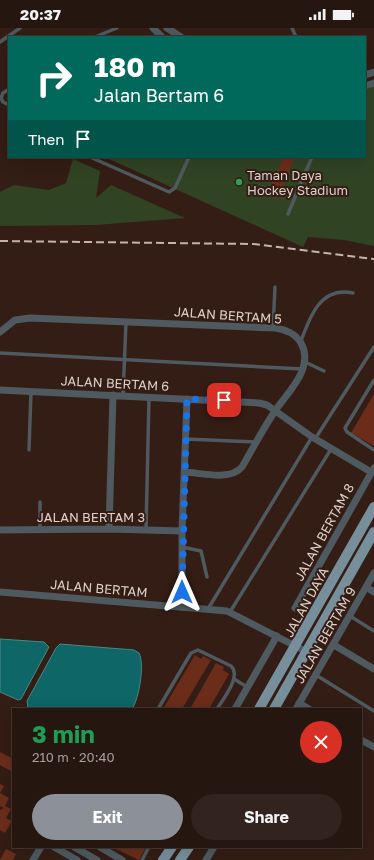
<!DOCTYPE html>
<html lang="en">
<head>
<meta charset="utf-8">
<style>
  :root { --surface:#261610; --page:#32231e; --text:#f1f3f6; --muted:#a49f9f; --line:#423530; --accent:#8c9099 }
  body { margin:0; font-family:"Golos Text",sans-serif; background:var(--page); color:var(--text); height:100vh; display:flex; flex-direction:column; font-size:15px; white-space:nowrap }
  * { box-sizing:border-box; margin:0 }
  p { font-size:13px; color:var(--muted) }
  .icon { flex:none; width:22px; height:22px; fill:none; stroke:currentColor; stroke-width:2; stroke-linecap:round; stroke-linejoin:round }
  .map { position:relative; flex:1; overflow:hidden }
  .panel { position:absolute; left:12px; top:680px; width:350px; height:140px; display:flex; flex-direction:column; background:var(--surface); border-radius:0px; box-shadow:0 4px 16px #0002,0 0 0 1px var(--line) }
  .panel>* { flex:none }
  .banner { position:absolute; left:8px; top:8px; width:358px; height:122px; border-radius:0px; box-shadow:0 4px 16px #0002,0 0 0 1px var(--line); background:#00695c; color:#fff; overflow:hidden }
  .pin { position:absolute; display:grid; place-items:center; width:34px; height:34px; color:#fff; margin:-17px; border-radius:8px; box-shadow:0 2px 6px #0006 }
  .me { position:absolute; width:44px; margin:-22px; rotate:0deg; stroke-linejoin:round; filter:drop-shadow(0 0 3px #0008) }
  .turn { display:flex; align-items:center; gap:14px; height:84px; padding:0 20px; font-size:18px }
  .turn .icon { width:52px; height:52px; stroke-width:2.5 }
  .turn b { display:block; font-size:28px; line-height:34px }
  .then { display:flex; align-items:center; height:38px; padding:0 20px; background:#0003; gap:8px; font-size:15px }
  .round { display:grid; place-items:center; flex:none; width:42px; height:42px; border-radius:21px; background:var(--page) }
  .summary { display:flex; align-items:center; justify-content:space-between; height:68px; padding:0 20px }
  h1 { font-size:24px; font-weight:700; line-height:30px; color:#1e9e55 }
  .button { display:flex; gap:8px; margin-top:auto; padding:8px 20px }
  .button a { flex:1; height:46px; border-radius:24px; background:var(--accent); color:#fff; font-size:16px; font-weight:700; line-height:46px; text-align:center }
  .button a+a { background:var(--page); color:var(--text) }
  .status { display:flex; justify-content:space-between; align-items:center; height:28px; padding:0 20px; background:var(--surface); direction:ltr }
  .status svg { height:11px; fill:currentColor }
  .map>svg:first-child { display:block }
  .green { fill:#304323 }
  .water { fill:#0e6666; stroke:#4d8684 }
  .building { fill:#6b2d19 }
  .lines { fill:none; stroke-linecap:round; stroke-linejoin:round }
  .service { stroke:#4e5a5f; stroke-width:3.5 }
  .minor { stroke:#4e5a5f; stroke-width:7 }
  .primary { stroke:#778f9b; stroke-width:10 }
  .rail { stroke:#c4b4ad; stroke-width:2; stroke-dasharray:8 4; stroke-linecap:butt }
  .route { stroke:#1a73e8; stroke-width:7; stroke-dasharray:0 12.6 }
  .leisure-dot { fill:#2e9e5b; stroke:#331d15; stroke-width:1.5 }
  .labels { text-anchor:middle; stroke-width:4; stroke-linejoin:round; paint-order:stroke }
  .poi-label { font-size:13px; fill:#dfd0ca; stroke:#331d15; text-anchor:start }
  .street-label { font-size:13px; fill:#dfd0ca; stroke:#331d15 }
</style>
</head>
<body>
<div class="status"><b>20:37</b><svg viewBox="0 0 49 12"><path d="M0 12V9h3v3zM5 12V6h3v6zM10 12V3h3v9zM15 12V0h3v12zM26 1h20v11H26zM47 4h2v5h-2z"/></svg></div>
<div class="map">
<svg width="374" height="832" viewBox="0 0 374 832">
  <rect width="100%" height="100%" fill="#331d15"/>
  <path class="green" d="M374,58V218L344,212L308,209L303,219L105,129H365V62Z
    M73,131L100,143L96,170L111,157L185,190L96,197L0,198V164L14,157L49,162L66,155Z"/>
  <path class="water" d="M0,611L44,614L49,619L21,671L18,672L0,664Z
    M60,616L134,622L139,625C145,636 139,671 132,681L28,680L27,673L56,620Z"/>
  <path class="building" d="M284,129H295L277,171L267,166Z
    M374,366V418L351,405Z
    M195,627L201,631L203,628L211,632L182,681H163Z
    M216,635L224,639L223,642L229,646L209,681H190Z
    M0,724L13,731V744L0,737Z
    M0,756L4,758L0,765L9,770L5,778L11,781L6,790L12,793L5,805L0,802V782L4,780L0,778Z
    M112,819H146L139,832Z
    M6,821L16,826L13,832H0Z"/>
  <g class="lines">
    <path class="service" d="M292,0L296,9
      M95,9L117,0
      M0,14L20,0
      M9,61L3,65L1,70L3,74L9,77
      M90,129L169,164L175,160L189,129
      M288,186L312,129
      M273,300L275,259
      M301,313C310,288 321,258 353,265
      M0,325L302,341
      M305,334L324,343
      M374,352L345,400L347,404L374,422
      M123,368L126,294
      M185,411L256,414
      M315,411L374,319
      M29,422L31,364
      M40,474V501
      M146,502L149,370
      M182,519L201,523L207,549
      M208,581L312,409
      M230,584L331,421
      M350,588L374,603
      M316,647L374,683
      M234,651L247,659
      M158,681L191,625L198,622L231,638C242,648 223,671 217,681
      M142,832L149,819"/>
    <path class="minor" d="M153,0L162,9
      M167,0L181,9
      M365,47L374,44
      M365,58L374,55
      M0,304L15,292L30,290L275,300C286,302 295,305 301,315C315,340 287,365 275,383C263,401 253,420 242,439C230,453 202,445 185,444
      M0,362L259,375L267,377L312,409L371,444
      M109,501L113,367
      M0,502L109,501L182,503
      M366,559L374,564
      M0,564L227,583L307,624
      M182,579V503L187,371
      M295,580L374,440
      M334,617L374,641
      M299,675L309,681
      M235,681L277,608
      M296,681L374,545
      M361,712L374,719
      M54,819L77,832
      M74,819L97,832
      M100,819L122,832
      M33,832L41,819
      M206,832L214,819"/>
    <path class="primary" d="M259,681L374,479
      M274,681L374,504
      M163,832L172,819
      M180,832L189,819"/>
    <path class="rail" d="M0,213L254,216L374,231"/>
  </g>
  <g class="lines">
    <path class="route" d="M182,564L187,371L224,372"/>
  </g>
  <circle class="leisure-dot" cx="239" cy="154" r="4"/>
  <g class="labels">
    <g class="poi-label">
      <text x="247" y="152">Taman Daya<tspan x="247" dy="15">Hockey Stadium</tspan></text>
    </g>
    <g class="street-label">
      <text transform="translate(228 287) rotate(4)" y="5">JALAN BERTAM 5</text>
      <text transform="translate(115 355) rotate(3)" y="5">JALAN BERTAM 6</text>
      <text x="91" y="494">JALAN BERTAM 3</text>
      <text transform="translate(324 504) rotate(-61)" y="5">JALAN BERTAM 8</text>
      <text transform="translate(99 560) rotate(5)" y="5">JALAN BERTAM</text>
      <text transform="translate(306 574) rotate(-61)" y="5">JALAN DAYA</text>
      <text transform="translate(325 607) rotate(-60)" y="5">JALAN BERTAM 9</text>
    </g>
  </g>
</svg>
<div class="pin" style="left:224px;top:372px;background:#d93025"><svg class="icon" aria-label="arrive" viewBox="0 0 24 24"><path d="M6 21V4h12l-3 4 3 4H6"/></svg></div>
<svg class="me" style="left:182px;top:564px" viewBox="-20 -20 40 40"><path d="M0-17L14 15 0 8-14 15z" fill="#1a73e8" stroke="#fff" stroke-width="4"/></svg>
<div class="banner">
<div class="turn"><svg class="icon" aria-label="right" viewBox="0 0 24 24"><path d="M7 20v-9h11M14 6l5 5-5 5"/></svg><div><b>180 m</b>Jalan Bertam 6</div></div>
<div class="then">Then<svg class="icon" aria-label="arrive" viewBox="0 0 24 24"><path d="M6 21V4h12l-3 4 3 4H6"/></svg></div>
</div>
<section class="panel">
<div class="summary"><div><h1>3 min</h1><p>210 m · 20:40</p></div><a class="round" style="background:#d93025;color:#fff"><svg class="icon" aria-label="close" viewBox="0 0 24 24"><path d="M6 6l12 12M18 6L6 18"/></svg></a></div>
<div class="button"><a>Exit</a><a>Share</a></div>
</section>
</div>
</body>
</html>
